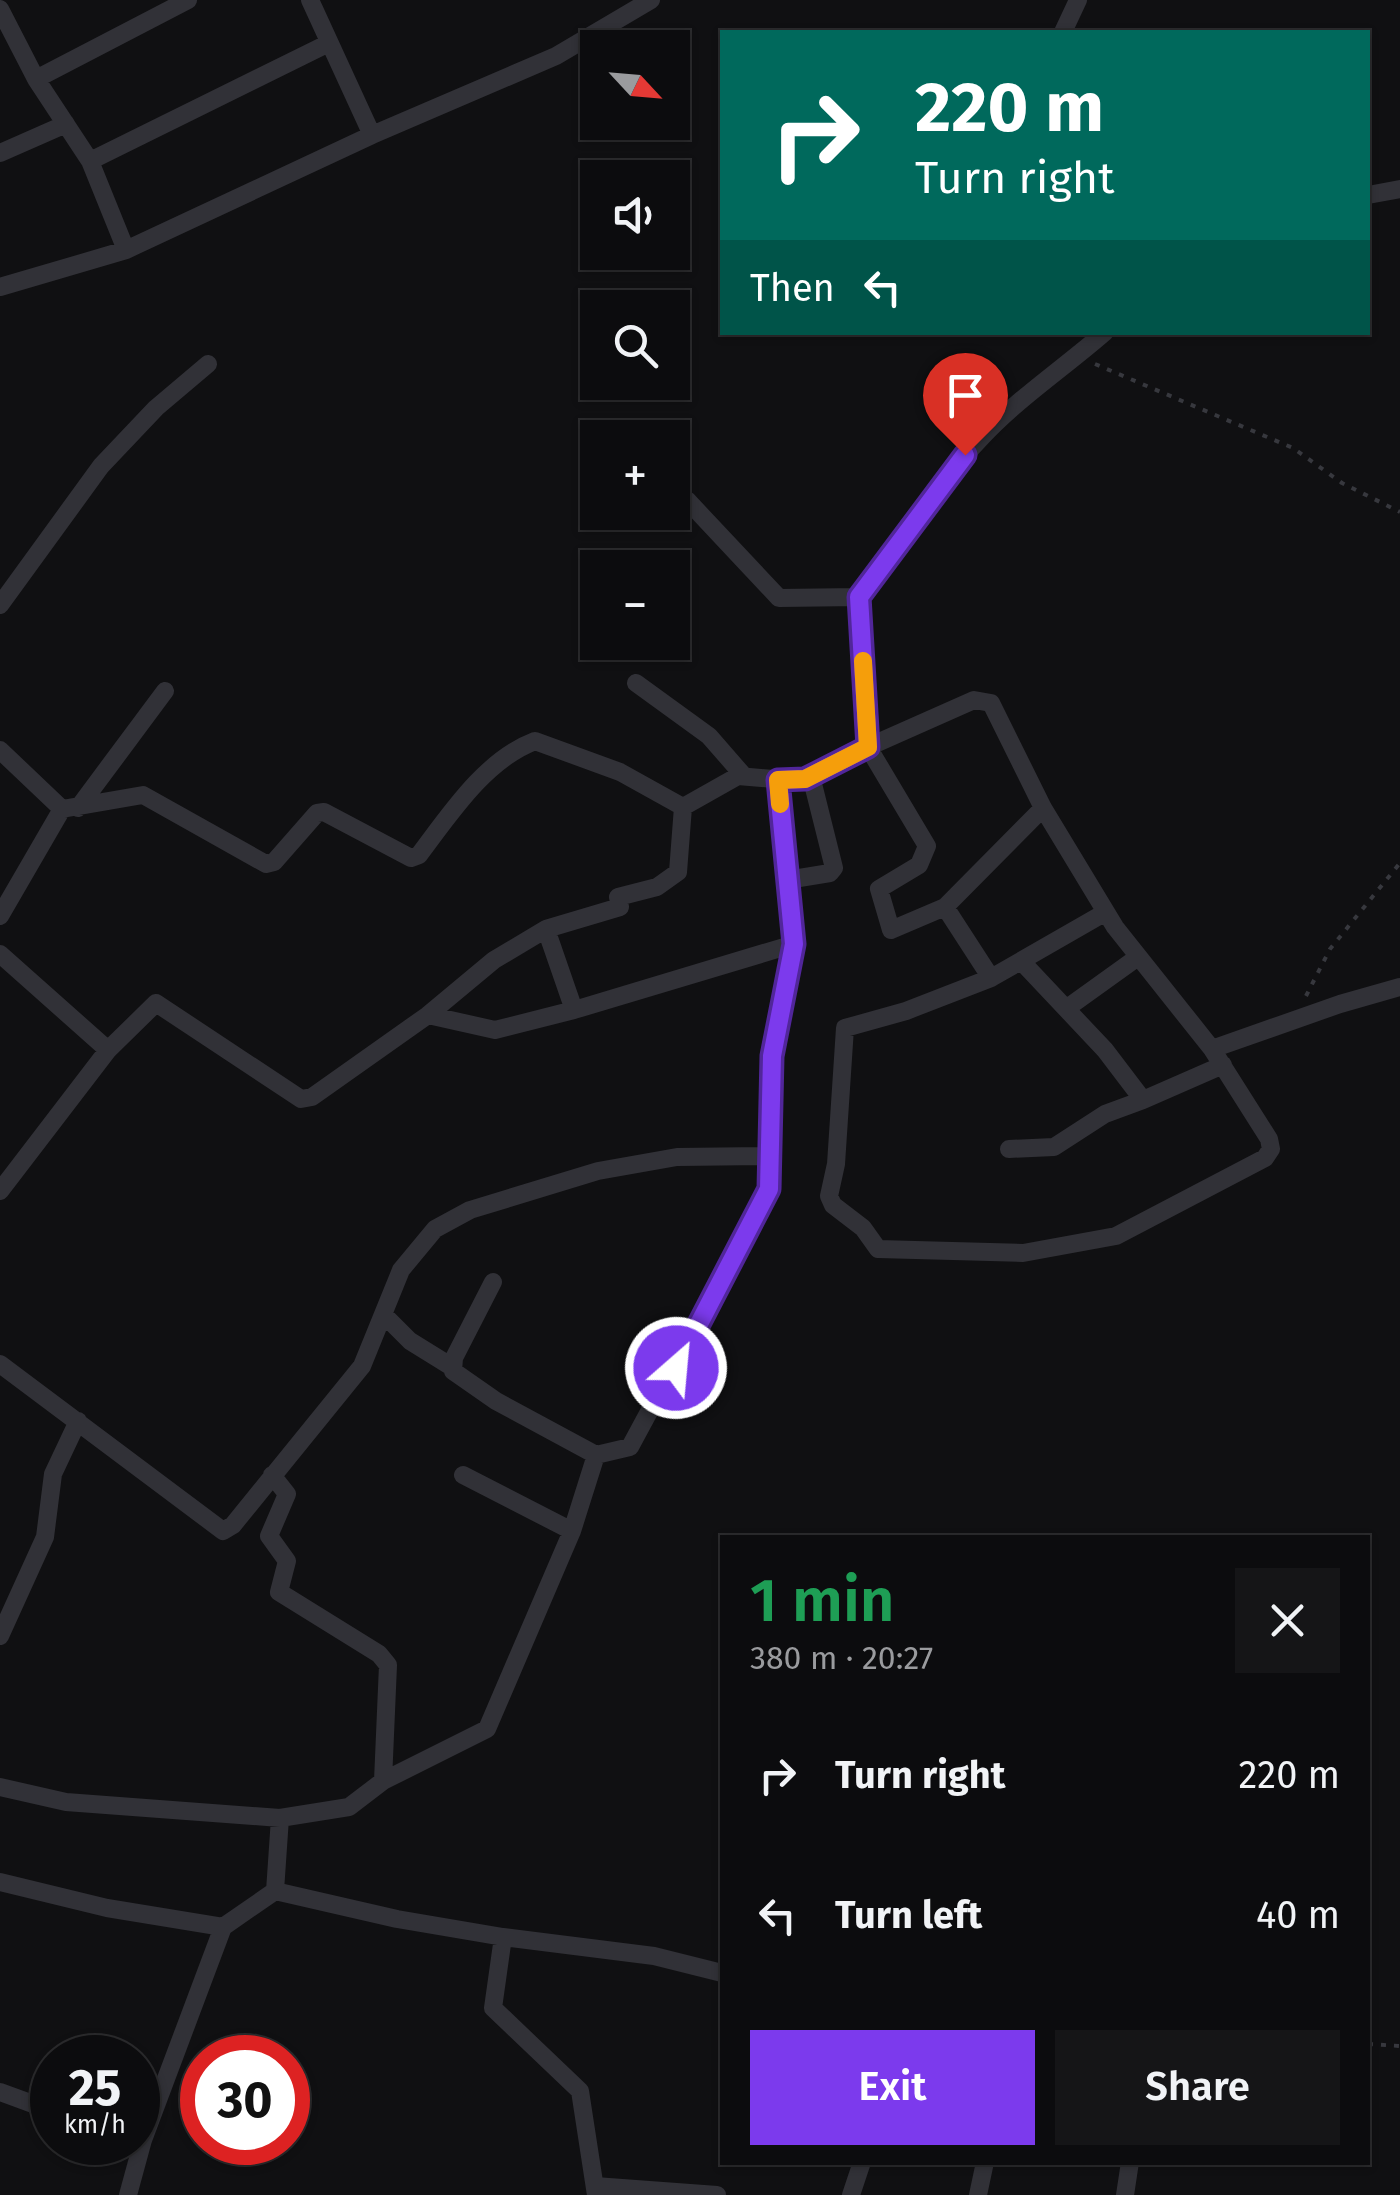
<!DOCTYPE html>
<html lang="en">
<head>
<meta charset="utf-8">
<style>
  :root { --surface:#0c0c0e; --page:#151517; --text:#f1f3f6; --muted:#9a9b9e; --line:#2c2c2e; --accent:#7c3aed }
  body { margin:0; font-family:"Fira Sans",sans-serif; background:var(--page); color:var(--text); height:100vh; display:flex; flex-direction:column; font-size:38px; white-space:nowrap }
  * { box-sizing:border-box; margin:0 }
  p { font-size:32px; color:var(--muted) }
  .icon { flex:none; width:55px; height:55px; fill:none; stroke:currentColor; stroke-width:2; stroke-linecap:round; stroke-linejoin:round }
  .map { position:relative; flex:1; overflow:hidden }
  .sheet { position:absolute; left:720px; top:1535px; width:650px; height:630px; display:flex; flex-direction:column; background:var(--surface); border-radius:0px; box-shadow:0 2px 8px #0004,0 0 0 2px var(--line) }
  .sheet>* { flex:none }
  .guide { position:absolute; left:720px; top:30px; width:650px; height:305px; border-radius:0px; box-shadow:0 2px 8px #0004,0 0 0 2px var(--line); background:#00695c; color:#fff; overflow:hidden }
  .needle { width:65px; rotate:116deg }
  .fabs { position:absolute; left:580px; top:30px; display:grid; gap:20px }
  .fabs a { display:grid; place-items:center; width:110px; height:110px; border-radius:0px; background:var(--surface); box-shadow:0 2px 8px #0004,0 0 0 2px var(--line); font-size:50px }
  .speed { position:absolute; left:30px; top:2035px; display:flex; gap:20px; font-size:50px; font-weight:700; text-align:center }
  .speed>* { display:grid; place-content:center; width:130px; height:130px; border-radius:50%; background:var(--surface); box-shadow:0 2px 8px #0004,0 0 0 2px var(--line); line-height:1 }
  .speed small { font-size:25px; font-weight:400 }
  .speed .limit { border:15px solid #d22; background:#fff; color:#111 }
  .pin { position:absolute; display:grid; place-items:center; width:85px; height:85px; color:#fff; margin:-102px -42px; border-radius:50% 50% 50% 0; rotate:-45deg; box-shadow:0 0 10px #0007 }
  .pin .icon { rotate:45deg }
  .me { position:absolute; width:110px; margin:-55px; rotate:27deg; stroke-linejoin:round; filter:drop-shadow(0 0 8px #0008) }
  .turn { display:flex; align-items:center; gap:35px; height:210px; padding:0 30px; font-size:45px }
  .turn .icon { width:130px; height:130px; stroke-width:2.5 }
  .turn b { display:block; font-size:70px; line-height:85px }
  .then { display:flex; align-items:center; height:95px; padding:0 30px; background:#0003; gap:20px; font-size:38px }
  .round { display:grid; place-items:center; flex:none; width:105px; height:105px; border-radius:0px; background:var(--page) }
  .headline { display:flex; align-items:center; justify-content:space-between; height:170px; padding:0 30px }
  h1 { font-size:60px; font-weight:600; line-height:75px; color:#1e9e55 }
  .button { display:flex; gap:20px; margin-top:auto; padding:20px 30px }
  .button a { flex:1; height:115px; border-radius:0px; background:var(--accent); color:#fff; font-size:40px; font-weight:600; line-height:115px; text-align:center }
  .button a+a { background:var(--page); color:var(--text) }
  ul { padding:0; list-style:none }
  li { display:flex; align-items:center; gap:30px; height:140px; padding:0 30px }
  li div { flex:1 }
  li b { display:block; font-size:38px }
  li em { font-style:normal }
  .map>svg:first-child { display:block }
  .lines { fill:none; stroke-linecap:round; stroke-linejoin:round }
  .path { stroke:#37383e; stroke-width:4; stroke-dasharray:5 8; stroke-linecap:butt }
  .minor { stroke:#313137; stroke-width:18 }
  .route-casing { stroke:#51269a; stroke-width:25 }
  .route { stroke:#7c3aed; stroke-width:18 }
  .slow { stroke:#f59e0b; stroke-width:18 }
</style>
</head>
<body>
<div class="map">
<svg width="1400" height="2195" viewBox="0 0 1400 2195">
  <rect width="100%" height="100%" fill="#101012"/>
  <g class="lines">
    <path class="path" d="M1095,364L1293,448L1342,483L1400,512
      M1306,996L1330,949L1400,863
      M1368,2044L1400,2046"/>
    <path class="minor" d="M310,0L372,135
      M0,9L36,79L188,0
      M1063,32L1078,0
      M36,79L90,161L126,250
      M0,153L66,124
      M90,161L329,43
      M1368,195L1400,189
      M0,287L126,250L372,135L556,56L651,0
      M1105,332C1065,367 1017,399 981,438C934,487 902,546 859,597L868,747L974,700L991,703L1043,808L1115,927L1212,1049L1340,1004L1400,987
      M687,500L779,598L859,597
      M0,605L101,466L156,408L208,364
      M636,683L709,736L743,775
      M0,750L62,809L0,916
      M778,780L794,944L574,1010L546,929L620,907L618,897L657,887L678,872L683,807L738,776L797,781L868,747L927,846L919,865L879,889L891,930L945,907L1043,808
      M78,808L165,691
      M62,809L143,795L266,864L274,862L317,813L324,812L411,858L419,855C450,814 485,760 535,741L620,772L683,807
      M787,880L830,873L834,868L811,776
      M945,907L991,978L1106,912
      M0,954L108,1050
      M1022,962L1105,1050L1143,1100L1223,1065
      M991,978L906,1011L845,1028L836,1164L829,1196L833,1205L863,1228L878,1249L1023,1253L1116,1236L1265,1158L1271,1149L1269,1139L1212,1049
      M1067,1008L1138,957
      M428,1015L494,960L546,929
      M1009,1149L1054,1147L1105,1114L1143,1100
      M0,1191L108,1050L156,1003L301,1099L312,1097L428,1015L495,1030L574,1010
      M493,1282L454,1358L453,1371L496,1401L596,1455L630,1447L769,1189L772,1056L794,944
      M385,1316L410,1341L452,1367
      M0,1364L223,1531L233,1525L362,1366L401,1270L435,1229L470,1210L598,1171L677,1157L768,1156
      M272,1475L287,1494L269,1536L287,1561L279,1592L379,1654L388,1665L383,1781
      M463,1475L572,1531
      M0,1636L45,1537L53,1474L78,1421
      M0,1787L66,1802L280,1818L349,1807L383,1781L487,1729L572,1531L596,1455
      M0,1882L107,1908L223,1927L275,1891L280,1818
      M275,1891L397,1919L503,1937L493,2008L580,2091L596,2195
      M503,1937L654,1956L722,1973
      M0,2092L52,2111
      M138,2139L143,2140L223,1927
      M595,2186L717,2195
      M128,2195L143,2140
      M851,2195L862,2162
      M978,2195L985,2162
      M1125,2195L1130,2162"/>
  </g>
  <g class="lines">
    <defs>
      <path id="route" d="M676,1368L769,1189L772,1056L794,944L778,780L805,779L868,747L859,597L965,455"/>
    </defs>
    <use href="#route" class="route-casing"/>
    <use href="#route" class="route"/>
    <path class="slow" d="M780,804L778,780L805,779L868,747L863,661"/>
  </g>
</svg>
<div class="fabs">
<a><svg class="needle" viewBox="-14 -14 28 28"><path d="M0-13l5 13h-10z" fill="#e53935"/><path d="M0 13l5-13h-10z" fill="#9a9b9e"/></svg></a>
<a><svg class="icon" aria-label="sound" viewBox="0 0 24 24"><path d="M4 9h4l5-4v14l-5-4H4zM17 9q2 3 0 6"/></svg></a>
<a><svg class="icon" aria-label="search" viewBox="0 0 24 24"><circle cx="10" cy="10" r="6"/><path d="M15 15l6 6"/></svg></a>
<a>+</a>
<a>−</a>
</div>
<div class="speed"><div>25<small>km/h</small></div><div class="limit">30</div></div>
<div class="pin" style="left:965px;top:455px;background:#d93025"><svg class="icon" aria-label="arrive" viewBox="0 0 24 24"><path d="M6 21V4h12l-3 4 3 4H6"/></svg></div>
<svg class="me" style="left:676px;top:1368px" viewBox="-20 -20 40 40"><circle r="17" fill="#7c3aed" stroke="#fff" stroke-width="3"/><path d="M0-11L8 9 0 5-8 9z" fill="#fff"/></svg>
<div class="guide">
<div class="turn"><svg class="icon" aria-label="right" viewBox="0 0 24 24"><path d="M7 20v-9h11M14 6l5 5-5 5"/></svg><div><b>220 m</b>Turn right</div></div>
<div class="then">Then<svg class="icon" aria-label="left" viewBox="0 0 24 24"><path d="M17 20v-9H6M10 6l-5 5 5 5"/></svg></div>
</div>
<section class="sheet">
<div class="headline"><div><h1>1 min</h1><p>380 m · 20:27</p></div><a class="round"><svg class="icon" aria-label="close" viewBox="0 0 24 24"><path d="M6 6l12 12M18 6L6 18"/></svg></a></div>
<ul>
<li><svg class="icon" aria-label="right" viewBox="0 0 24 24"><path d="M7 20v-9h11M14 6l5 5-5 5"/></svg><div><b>Turn right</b></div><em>220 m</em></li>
<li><svg class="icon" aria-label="left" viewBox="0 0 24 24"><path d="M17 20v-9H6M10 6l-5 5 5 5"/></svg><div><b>Turn left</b></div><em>40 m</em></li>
</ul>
<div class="button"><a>Exit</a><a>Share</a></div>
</section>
</div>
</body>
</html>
